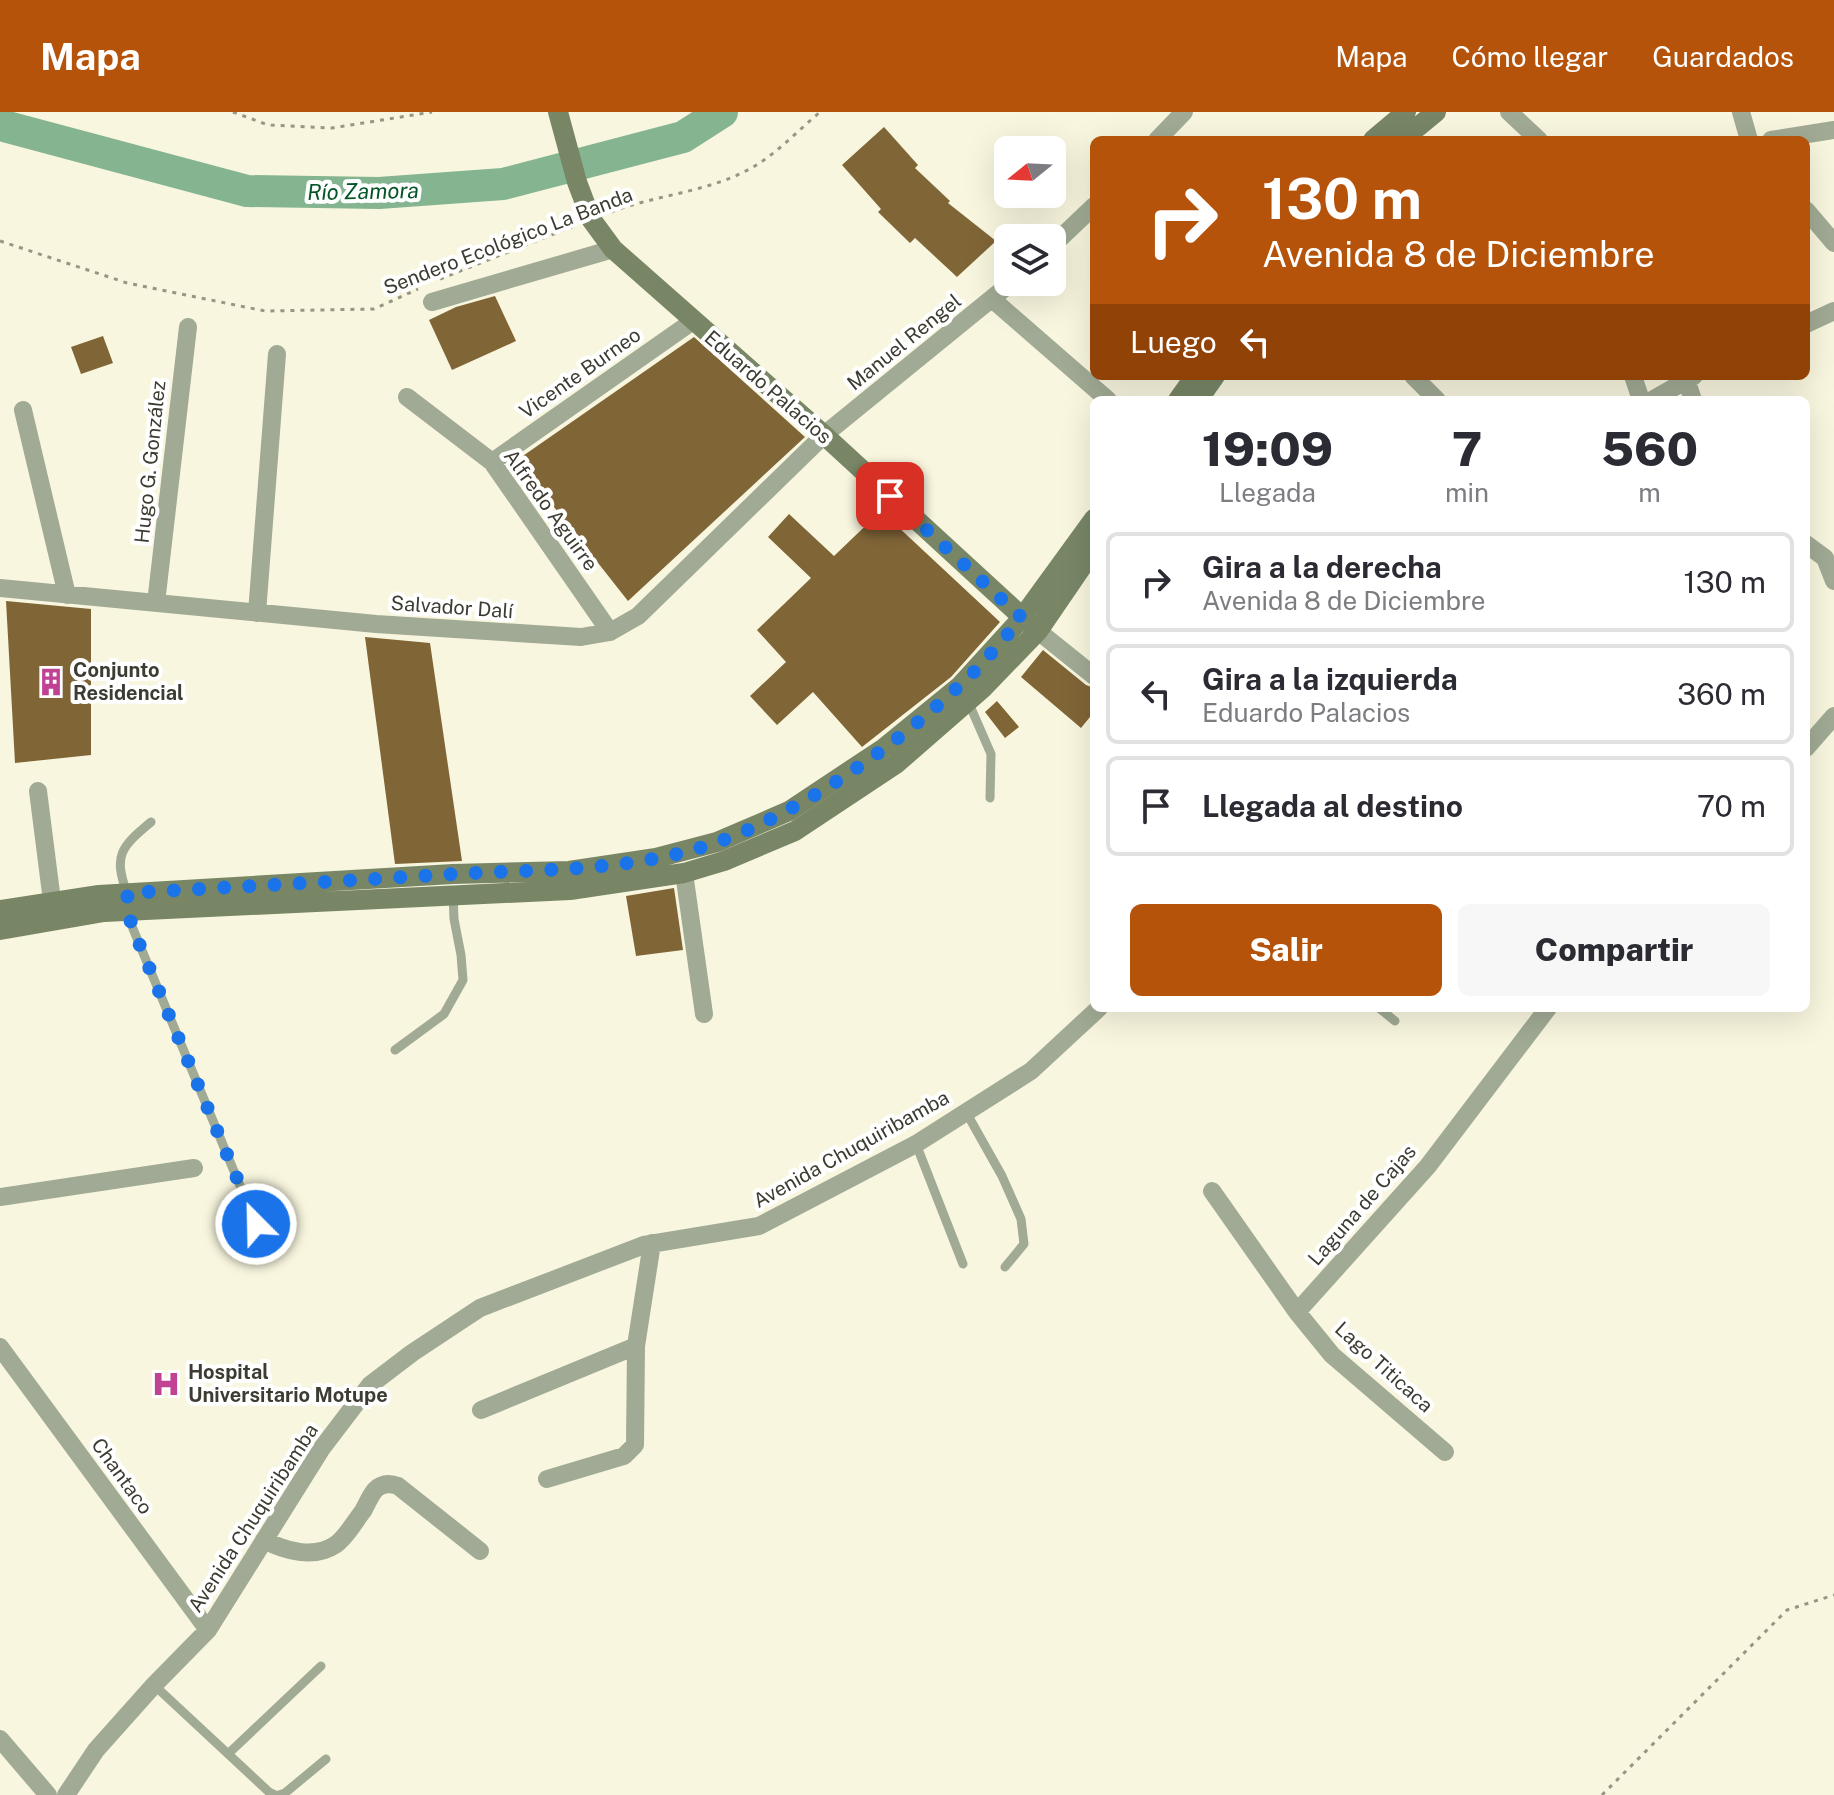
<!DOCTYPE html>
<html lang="es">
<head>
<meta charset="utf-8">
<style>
  :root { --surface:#fff; --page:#f7f7f7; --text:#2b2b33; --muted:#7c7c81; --line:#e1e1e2; --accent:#b45309 }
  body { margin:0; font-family:"Public Sans",sans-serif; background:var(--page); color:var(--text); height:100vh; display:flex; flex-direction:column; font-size:30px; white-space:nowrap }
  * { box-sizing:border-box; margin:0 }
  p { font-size:26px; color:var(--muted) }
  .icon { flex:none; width:44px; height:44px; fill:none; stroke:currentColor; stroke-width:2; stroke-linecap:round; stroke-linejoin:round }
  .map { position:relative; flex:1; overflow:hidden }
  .details { position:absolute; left:1090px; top:284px; width:720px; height:616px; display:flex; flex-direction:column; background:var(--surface); border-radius:12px; box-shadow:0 8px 32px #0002 }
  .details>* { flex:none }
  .banner { position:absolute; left:1090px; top:24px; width:720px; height:244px; border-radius:12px; box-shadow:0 8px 32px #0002; background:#b45309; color:#fff; overflow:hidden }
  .needle { width:52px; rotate:252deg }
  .controls { position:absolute; left:994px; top:24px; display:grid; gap:16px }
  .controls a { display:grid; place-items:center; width:72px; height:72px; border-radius:12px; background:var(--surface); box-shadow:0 8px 32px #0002; font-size:40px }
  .pin { position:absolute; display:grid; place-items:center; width:68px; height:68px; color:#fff; margin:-34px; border-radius:16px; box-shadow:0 4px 12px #0006 }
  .me { position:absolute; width:88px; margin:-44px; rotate:337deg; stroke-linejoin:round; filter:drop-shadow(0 0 6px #0008) }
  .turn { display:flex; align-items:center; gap:28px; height:168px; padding:0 40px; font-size:36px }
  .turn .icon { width:104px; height:104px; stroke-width:2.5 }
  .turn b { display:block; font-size:56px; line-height:68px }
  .then { display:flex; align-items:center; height:76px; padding:0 40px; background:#0003; gap:16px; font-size:30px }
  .eta { display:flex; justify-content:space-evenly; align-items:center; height:136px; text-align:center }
  .eta b { font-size:48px; font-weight:800; line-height:56px }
  .primary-button { display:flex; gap:16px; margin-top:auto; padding:16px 40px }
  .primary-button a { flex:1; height:92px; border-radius:12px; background:var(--accent); color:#fff; font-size:32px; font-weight:800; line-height:92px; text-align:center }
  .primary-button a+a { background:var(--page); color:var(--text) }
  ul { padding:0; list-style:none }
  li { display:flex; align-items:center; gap:24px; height:100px; margin:0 16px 12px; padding:0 24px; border:4px solid var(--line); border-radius:12px }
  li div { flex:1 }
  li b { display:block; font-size:30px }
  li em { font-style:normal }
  header { display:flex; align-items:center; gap:48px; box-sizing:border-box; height:112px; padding:0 40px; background:var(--accent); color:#fff }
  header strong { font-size:38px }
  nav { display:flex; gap:44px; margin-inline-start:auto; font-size:28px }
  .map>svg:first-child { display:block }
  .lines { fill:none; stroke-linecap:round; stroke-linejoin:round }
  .river { stroke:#85b490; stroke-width:32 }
  .building { fill:#806537 }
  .path { stroke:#979584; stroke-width:3; stroke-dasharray:4 6; stroke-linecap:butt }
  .service { stroke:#a0aa94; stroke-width:9 }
  .minor { stroke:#a0aa94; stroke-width:18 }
  .secondary { stroke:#788666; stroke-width:20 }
  .route { stroke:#1a73e8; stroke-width:14; stroke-dasharray:0 25.2 }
  .labels { text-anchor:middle; stroke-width:8; stroke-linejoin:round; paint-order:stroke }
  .street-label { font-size:20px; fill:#3d3c32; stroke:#fff }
  .poi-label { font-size:20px; font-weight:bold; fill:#3d3c32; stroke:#fff; text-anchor:start }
  .water-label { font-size:22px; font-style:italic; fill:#065528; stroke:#fff }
</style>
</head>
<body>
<header>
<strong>Mapa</strong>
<nav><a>Mapa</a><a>Cómo llegar</a><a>Guardados</a></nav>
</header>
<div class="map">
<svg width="1834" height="1683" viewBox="0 0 1834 1683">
  <rect width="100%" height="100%" fill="#f8f6de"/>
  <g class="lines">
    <path class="river" d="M0,13L247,79L379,81L503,72L683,25L722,0"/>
  </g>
  <path class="building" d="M884,15L918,53L915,56L950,89L948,91L996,129L957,165L915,126L910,131L878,100L881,97L842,53Z
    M495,184L516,229L452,258L429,208L456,195Z
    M103,224L113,251L81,262L71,235Z
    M694,225L805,325L628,489L517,348Z
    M881,399L1000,510L951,565L862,635L813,580L777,613L750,584L786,550L757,518L811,466L768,425L789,402L834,444Z
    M6,489L91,497V643L15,651Z
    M365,525L430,531L462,749L395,752Z
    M1043,538L1086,573L1094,576V600L1081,616L1021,565Z
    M997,589L1019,615L1005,626L985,600Z
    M674,776L683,838L636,844L626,784Z"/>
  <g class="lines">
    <path class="path" d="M233,0L268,13L332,16L432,0
      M611,100C658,82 714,80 758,52C780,38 800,17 820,0
      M0,129L127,171L265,199L374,197L418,177
      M440,167L574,114
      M1602,1683L1787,1498L1834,1483"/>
    <path class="service" d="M967,587L991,642L990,686
      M127,781C113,743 121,735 151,710
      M129,800L131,812L256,1112
      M1379,896L1395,909
      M395,938L444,902L463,868L461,843L454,807L453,782
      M966,1000L1002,1064L1021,1107L1024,1132L1005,1155
      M916,1032L963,1152
      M154,1573L269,1680L275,1683
      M228,1642L321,1554
      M279,1683L285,1681L326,1647"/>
    <path class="minor" d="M1509,0L1539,28
      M1741,0L1749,28
      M1157,28L1184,0
      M1771,28L1834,18
      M1806,98L1834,131
      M1052,134L1094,94
      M992,187L1108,288
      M432,190L613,137
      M1806,212L1834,199
      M1413,264L1437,288
      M1633,264L1641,288
      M1686,267L1693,288
      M407,285L492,350L610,520
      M1652,288L1694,264
      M23,298L67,483
      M492,350L693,209
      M1806,432L1825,446L1834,469
      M0,476L376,512L581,525L610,520L638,504L824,323L1012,170
      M156,491L188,215
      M257,501L277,242
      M1038,519L1094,564
      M1806,636L1834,604
      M38,679L52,789
      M684,761L704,902
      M1212,1079L1297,1200L1428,1054L1548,896
      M0,1085L194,1056
      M1297,1200L1332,1243L1445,1340
      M0,1235L208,1518
      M481,1298L636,1234
      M547,1367L624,1344L635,1333L636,1234L652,1131
      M264,1428C285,1439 314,1447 335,1433C346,1426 355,1409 363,1399C367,1392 370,1384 375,1378C382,1371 390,1371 398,1374L480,1439
      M0,1627L48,1683
      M66,1683L96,1638L154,1573L208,1518L322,1336L370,1273L412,1241L480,1196L644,1133L759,1114L916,1032L1031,959L1099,896"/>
    <path class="secondary" d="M558,0L577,70L591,107L613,137L824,323L1031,513
      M1373,28L1406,0
      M1402,28L1436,0
      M1178,288L1195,264
      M1198,288L1215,264
      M0,798L99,783L453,762L569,759L656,746L717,730L789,699L884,636L960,574L1022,506L1094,407
      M0,818L104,800L570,778L684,761L724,749L795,719L896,652L982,577L1038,519L1094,437"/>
  </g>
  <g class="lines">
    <path class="route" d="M256,1112L131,812L127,781C236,775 345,769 454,762C542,757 633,760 718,730C801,700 896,634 960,573C983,553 1002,528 1022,506L890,384"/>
  </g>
  <defs>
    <symbol id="building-bare" viewBox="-9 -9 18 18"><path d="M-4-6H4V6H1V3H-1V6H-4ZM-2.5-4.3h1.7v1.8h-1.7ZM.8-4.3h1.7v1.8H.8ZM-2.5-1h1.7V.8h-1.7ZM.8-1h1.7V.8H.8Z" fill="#c04393" stroke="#fff" stroke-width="2.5" paint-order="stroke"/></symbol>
    <symbol id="hospital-bare" viewBox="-9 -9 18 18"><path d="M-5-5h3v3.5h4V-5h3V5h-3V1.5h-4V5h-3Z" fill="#c04393" stroke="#fff" stroke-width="2.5" paint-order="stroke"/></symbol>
  </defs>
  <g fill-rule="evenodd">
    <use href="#building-bare" x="31" y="550" width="40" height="40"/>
    <use href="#hospital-bare" x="146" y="1252" width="40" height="40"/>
  </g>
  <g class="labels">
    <g class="street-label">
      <text transform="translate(508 129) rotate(-21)" y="7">Sendero Ecológico La Banda</text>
      <text transform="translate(904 230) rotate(-39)" y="7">Manuel Rengel</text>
      <text transform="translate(580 261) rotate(-35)" y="7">Vicente Burneo</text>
      <text transform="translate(768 275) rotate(41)" y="7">Eduardo Palacios</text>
      <text transform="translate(150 350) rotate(-84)" y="7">Hugo G. González</text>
      <text transform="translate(551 398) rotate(54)" y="7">Alfredo Aguirre</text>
      <text transform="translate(452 495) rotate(4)" y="7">Salvador Dalí</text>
      <text transform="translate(851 1037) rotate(-29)" y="7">Avenida Chuquiribamba</text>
      <text transform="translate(1362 1093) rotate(-49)" y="7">Laguna de Cajas</text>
      <text transform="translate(1384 1255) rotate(42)" y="7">Lago Titicaca</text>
      <text transform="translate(122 1364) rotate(54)" y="7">Chantaco</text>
      <text transform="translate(253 1406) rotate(-57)" y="7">Avenida Chuquiribamba</text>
    </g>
    <g class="poi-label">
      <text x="73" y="565">Conjunto<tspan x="73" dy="23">Residencial</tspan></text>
      <text x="188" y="1267">Hospital<tspan x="188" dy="23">Universitario Motupe</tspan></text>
    </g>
    <g class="water-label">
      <text transform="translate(363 79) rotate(-1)" y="8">Río Zamora</text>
    </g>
  </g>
</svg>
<div class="controls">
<a><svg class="needle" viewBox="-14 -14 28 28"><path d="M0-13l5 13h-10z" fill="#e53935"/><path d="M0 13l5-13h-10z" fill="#7c7c81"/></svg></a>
<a><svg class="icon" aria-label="layers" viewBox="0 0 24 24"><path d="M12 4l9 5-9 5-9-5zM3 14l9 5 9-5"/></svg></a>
</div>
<div class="pin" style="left:890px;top:384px;background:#d93025"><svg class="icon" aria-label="arrive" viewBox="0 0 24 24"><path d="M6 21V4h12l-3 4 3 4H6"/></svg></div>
<svg class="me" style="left:256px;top:1112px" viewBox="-20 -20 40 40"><circle r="17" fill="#1a73e8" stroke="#fff" stroke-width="3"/><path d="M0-11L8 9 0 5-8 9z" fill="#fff"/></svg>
<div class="banner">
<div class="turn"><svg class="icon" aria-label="right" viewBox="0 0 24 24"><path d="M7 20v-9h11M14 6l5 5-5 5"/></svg><div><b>130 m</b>Avenida 8 de Diciembre</div></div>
<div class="then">Luego<svg class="icon" aria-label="left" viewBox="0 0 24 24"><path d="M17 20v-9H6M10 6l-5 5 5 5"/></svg></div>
</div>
<section class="details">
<div class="eta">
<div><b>19:09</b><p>Llegada</p></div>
<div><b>7</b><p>min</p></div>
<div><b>560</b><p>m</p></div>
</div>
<ul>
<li><svg class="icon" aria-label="right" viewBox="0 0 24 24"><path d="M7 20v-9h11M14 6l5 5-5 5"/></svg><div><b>Gira a la derecha</b><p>Avenida 8 de Diciembre</p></div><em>130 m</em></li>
<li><svg class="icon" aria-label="left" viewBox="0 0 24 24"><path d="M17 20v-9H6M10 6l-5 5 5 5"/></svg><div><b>Gira a la izquierda</b><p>Eduardo Palacios</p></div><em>360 m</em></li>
<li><svg class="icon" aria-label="arrive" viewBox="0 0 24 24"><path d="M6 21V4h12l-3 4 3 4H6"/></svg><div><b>Llegada al destino</b></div><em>70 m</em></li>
</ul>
<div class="primary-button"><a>Salir</a><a>Compartir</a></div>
</section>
</div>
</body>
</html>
